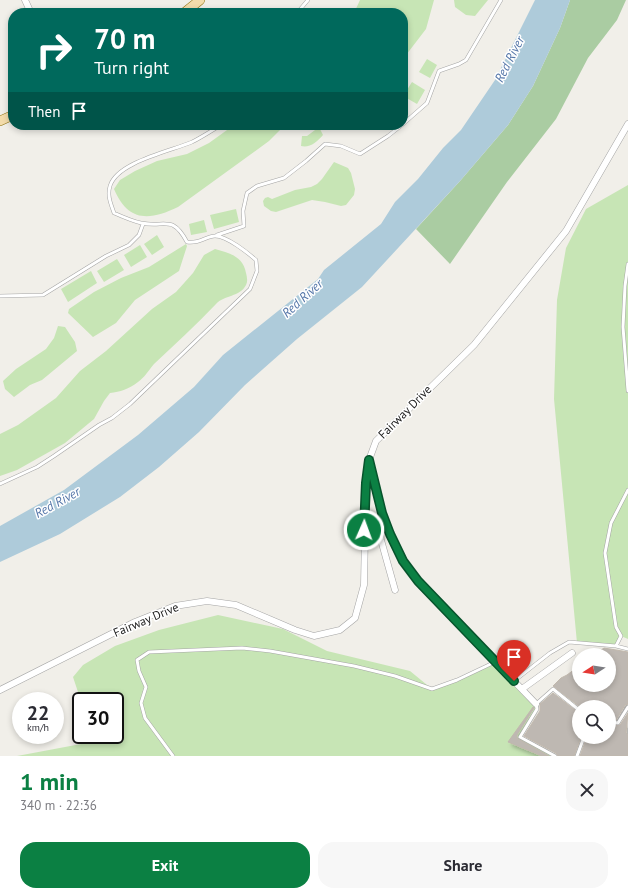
<!DOCTYPE html>
<html lang="en">
<head>
<meta charset="utf-8">
<style>
  :root { --surface:#fff; --page:#f7f7f7; --text:#2b2b33; --muted:#7c7c81; --accent:#0b8043 }
  body { margin:0; font-family:"PT Sans",sans-serif; background:var(--page); color:var(--text); height:100vh; display:flex; flex-direction:column; font-size:15px; white-space:nowrap }
  * { box-sizing:border-box; margin:0 }
  p { font-size:13px; color:var(--muted) }
  .icon { flex:none; width:22px; height:22px; fill:none; stroke:currentColor; stroke-width:2; stroke-linecap:round; stroke-linejoin:round }
  .map { position:relative; height:756px; overflow:hidden }
  .sheet { display:flex; flex-direction:column; background:var(--surface); flex:1 }
  .sheet>* { flex:none }
  .hud { position:absolute; left:8px; top:8px; width:400px; height:122px; border-radius:16px; box-shadow:0 2px 6px #0003; background:#00695c; color:#fff; overflow:hidden }
  .needle { width:26px; rotate:258deg }
  .controls { position:absolute; left:572px; top:648px; display:grid; gap:8px }
  .controls a { display:grid; place-items:center; width:44px; height:44px; border-radius:50%; background:var(--surface); box-shadow:0 2px 6px #0003; font-size:20px }
  .speed { position:absolute; left:12px; top:692px; display:flex; gap:8px; font-size:20px; font-weight:700; text-align:center }
  .speed>* { display:grid; place-content:center; width:52px; height:52px; border-radius:50%; background:var(--surface); box-shadow:0 2px 6px #0003; line-height:1 }
  .speed small { font-size:10px; font-weight:400 }
  .speed .limit { border:2px solid #111; border-radius:6px; background:#fff; color:#111 }
  .pin { position:absolute; display:grid; place-items:center; width:34px; height:34px; color:#fff; margin:-41px -17px; border-radius:50% 50% 50% 0; rotate:-45deg; box-shadow:0 0 4px #0007 }
  .pin .icon { rotate:45deg }
  .me { position:absolute; width:44px; margin:-22px; rotate:2deg; stroke-linejoin:round; filter:drop-shadow(0 0 3px #0008) }
  .turn { display:flex; align-items:center; gap:14px; height:84px; padding:0 20px; font-size:18px }
  .turn .icon { width:52px; height:52px; stroke-width:2.5 }
  .turn b { display:block; font-size:28px; line-height:34px }
  .then { display:flex; align-items:center; height:38px; padding:0 20px; background:#0003; gap:8px; font-size:15px }
  .round { display:grid; place-items:center; flex:none; width:42px; height:42px; border-radius:16px; background:var(--page) }
  .head { display:flex; align-items:center; justify-content:space-between; height:68px; padding:0 20px }
  h1 { font-size:24px; font-weight:800; line-height:30px; color:var(--accent) }
  .action { display:flex; gap:8px; margin-top:auto; padding:8px 20px }
  .action a { flex:1; height:46px; border-radius:16px; background:var(--accent); color:#fff; font-size:16px; font-weight:800; line-height:46px; text-align:center }
  .action a+a { background:var(--page); color:var(--text) }
  .map>svg:first-child { display:block }
  .grass { fill:#c7e5b5 }
  .forest { fill:#aacca2 }
  .water { fill:#aecbda }
  .building { fill:#beb8b2; stroke:#c1b8ad; filter:url(#shadow) }
  .lines { fill:none; stroke-linecap:round; stroke-linejoin:round }
  .lane-casing { stroke:#a5a5a5; stroke-width:4 }
  .street-casing { stroke:#a5a5a5; stroke-width:7 }
  .primary-casing { stroke:#8f730f; stroke-width:10 }
  .lane { stroke:#fff; stroke-width:3 }
  .street { stroke:#fff; stroke-width:6 }
  .primary { stroke:#f3dcab; stroke-width:9 }
  .route-casing { stroke:#07532c; stroke-width:10 }
  .route { stroke:#0b8043; stroke-width:7 }
  .labels { text-anchor:middle; stroke-width:3; stroke-linejoin:round; paint-order:stroke }
  .street-label { font-size:12px; fill:#212121; stroke:#fff }
  .water-label { font-size:13px; font-style:italic; fill:#5677a9; stroke:#fff }
</style>
</head>
<body>
<div class="map">
<svg width="628" height="756" viewBox="0 0 628 756">
  <defs>
    <filter id="shadow"><feDropShadow dx="3.5" dy="3.5" stdDeviation="2" flood-color="#0004"/></filter>
  </defs>
  <rect width="100%" height="100%" fill="#f1efe9"/>
  <path class="grass" d="M360,0H434L426,29L403,59V13H354Z
    M454,0H488L475,16L466,15L455,7Z
    M427,59L437,65L430,78L419,72Z
    M412,82L425,90L417,104L403,96Z
    M234,125H285L269,141L178,207C149,221 128,222 114,189L120,180L135,171L157,161L187,154L209,143Z
    M319,127L323,135C317,142 310,148 301,146L302,136H307Z
    M334,162L348,168L351,173L355,189L354,195L346,205L341,206L325,202L312,200L276,212L271,211L264,206L263,201L265,198L268,197L272,199L295,190L311,187L317,184L322,179Z
    M628,185V639L621,636L616,646L577,643L554,399L557,300L566,248L586,209Z
    M236,209L239,222L214,229L210,215Z
    M204,220L207,232L191,235L189,224Z
    M157,235L164,247L152,255L144,244Z
    M186,244L187,246L179,271L135,300L116,323L93,337L68,313L69,309L94,292L121,278L149,267Z
    M140,245L147,257L131,267L124,255Z
    M215,249C229,253 243,256 246,273C247,277 248,281 246,285C240,297 224,295 216,304C196,325 175,344 154,364C149,370 144,378 138,382C129,389 120,392 110,393L104,401L94,419L65,443L17,470L0,476V434L18,425L56,398L80,371L106,351L152,309L176,292L193,273L204,255Z
    M117,259L124,270L104,282L97,271Z
    M91,271L97,283L68,302L61,289Z
    M58,326L65,327L75,342L77,351L42,380L30,385L14,397L5,389L3,381L16,369L46,349L54,338Z
    M218,615L283,629L327,651L410,671L432,689L457,680L495,662L537,709L520,737L555,756H17L81,744L96,743L95,735H115V701H81L73,677L83,665L115,646L159,630Z"/>
  <path class="forest" d="M570,0H626L617,20L588,58L556,119L507,182L450,264L416,229L460,181L508,125L533,86L560,28Z"/>
  <path class="water" d="M535,0H570L560,28L533,86L508,125L460,181L362,287L297,339L245,385L199,432L159,467L120,497L60,534L0,562V526L64,490L138,435L194,387L223,355L318,279L324,270L381,224L395,202L418,179L443,148L461,130L495,80Z"/>
  <path class="building" d="M604,648L628,652V704L625,705L616,720L609,719V707H580L553,686L561,678L567,675L579,666V685H609V655H594Z
    M553,693L579,713V737H581L574,756H558L556,753L524,736L540,711V704Z
    M533,707L534,708L517,735V738L549,756H542L508,742Z
    M628,713L626,733L628,735V756H580L587,737H609V725H620Z"/>
  <g class="lines">
    <defs>
      <path id="lane" d="M297,13L308,0
        M403,124L427,103L439,71L459,64L466,60L501,0
        M217,235L244,226L243,211L247,193L257,186L284,178L306,161L325,144L341,146L360,154L388,136L402,125
        M628,264L625,286L623,327L628,391
        M0,296L43,295L106,256L129,245L139,235L143,224
        M0,484L37,467L54,456L99,425L112,418L130,404L250,289L257,271L256,260C248,253 227,236 215,236C206,236 200,244 187,242C172,214 165,228 141,223C132,221 123,217 114,213C111,204 107,196 110,186C117,162 171,151 192,142C202,137 211,131 221,125
        M616,646L628,649
        M514,681L550,653L569,642L616,646L621,636L616,627L605,553L611,523L628,490
        M609,722L618,723L628,707
        M173,756L145,718L141,703L146,687L139,671L137,660L149,652L242,648L270,651L354,666L395,676L432,689L457,680L495,662
        M555,756L520,737L537,709L536,704L553,689L579,710
        M577,756L584,737"/>
      <path id="street" d="M25,0L31,13
        M370,466C376,495 386,535 403,561C407,568 413,574 418,581L536,704
        M382,513L378,521L381,540L395,590
        M522,689L572,653
        M0,690L135,622L175,606L207,601L236,605L295,630L314,636L340,630L355,618L364,585L366,483L369,460L376,441L474,345L566,231L628,124"/>
      <path id="primary" d="M184,13L200,0
        M0,121L13,115"/>
    </defs>
    <use href="#lane" class="lane-casing"/>
    <use href="#street" class="street-casing"/>
    <use href="#primary" class="primary-casing"/>
    <use href="#lane" class="lane"/>
    <use href="#street" class="street"/>
    <use href="#primary" class="primary"/>
  </g>
  <g class="lines">
    <defs>
      <path id="route" d="M364,530L366,483L369,460L382,513L390,534L403,561L418,581L514,681"/>
    </defs>
    <use href="#route" class="route-casing"/>
    <use href="#route" class="route"/>
  </g>
  <g class="labels">
    <g class="street-label">
      <text transform="translate(405 412) rotate(-45)" y="4">Fairway Drive</text>
      <text transform="translate(146 620) rotate(-23)" y="4">Fairway Drive</text>
    </g>
    <g class="water-label">
      <text transform="translate(509 59) rotate(-63)" y="5">Red River</text>
      <text transform="translate(302 298) rotate(-42)" y="5">Red River</text>
      <text transform="translate(57 502) rotate(-29)" y="5">Red River</text>
    </g>
  </g>
</svg>
<div class="controls">
<a><svg class="needle" viewBox="-14 -14 28 28"><path d="M0-13l5 13h-10z" fill="#e53935"/><path d="M0 13l5-13h-10z" fill="#7c7c81"/></svg></a>
<a><svg class="icon" aria-label="search" viewBox="0 0 24 24"><circle cx="10" cy="10" r="6"/><path d="M15 15l6 6"/></svg></a>
</div>
<div class="speed"><div>22<small>km/h</small></div><div class="limit">30</div></div>
<div class="pin" style="left:514px;top:681px;background:#d93025"><svg class="icon" aria-label="arrive" viewBox="0 0 24 24"><path d="M6 21V4h12l-3 4 3 4H6"/></svg></div>
<svg class="me" style="left:364px;top:530px" viewBox="-20 -20 40 40"><circle r="17" fill="#0b8043" stroke="#fff" stroke-width="3"/><path d="M0-11L8 9 0 5-8 9z" fill="#fff"/></svg>
<div class="hud">
<div class="turn"><svg class="icon" aria-label="right" viewBox="0 0 24 24"><path d="M7 20v-9h11M14 6l5 5-5 5"/></svg><div><b>70 m</b>Turn right</div></div>
<div class="then">Then<svg class="icon" aria-label="arrive" viewBox="0 0 24 24"><path d="M6 21V4h12l-3 4 3 4H6"/></svg></div>
</div>
</div>
<section class="sheet">
<div class="head"><div><h1>1 min</h1><p>340 m · 22:36</p></div><a class="round"><svg class="icon" aria-label="close" viewBox="0 0 24 24"><path d="M6 6l12 12M18 6L6 18"/></svg></a></div>
<div class="action"><a>Exit</a><a>Share</a></div>
</section>
</body>
</html>
